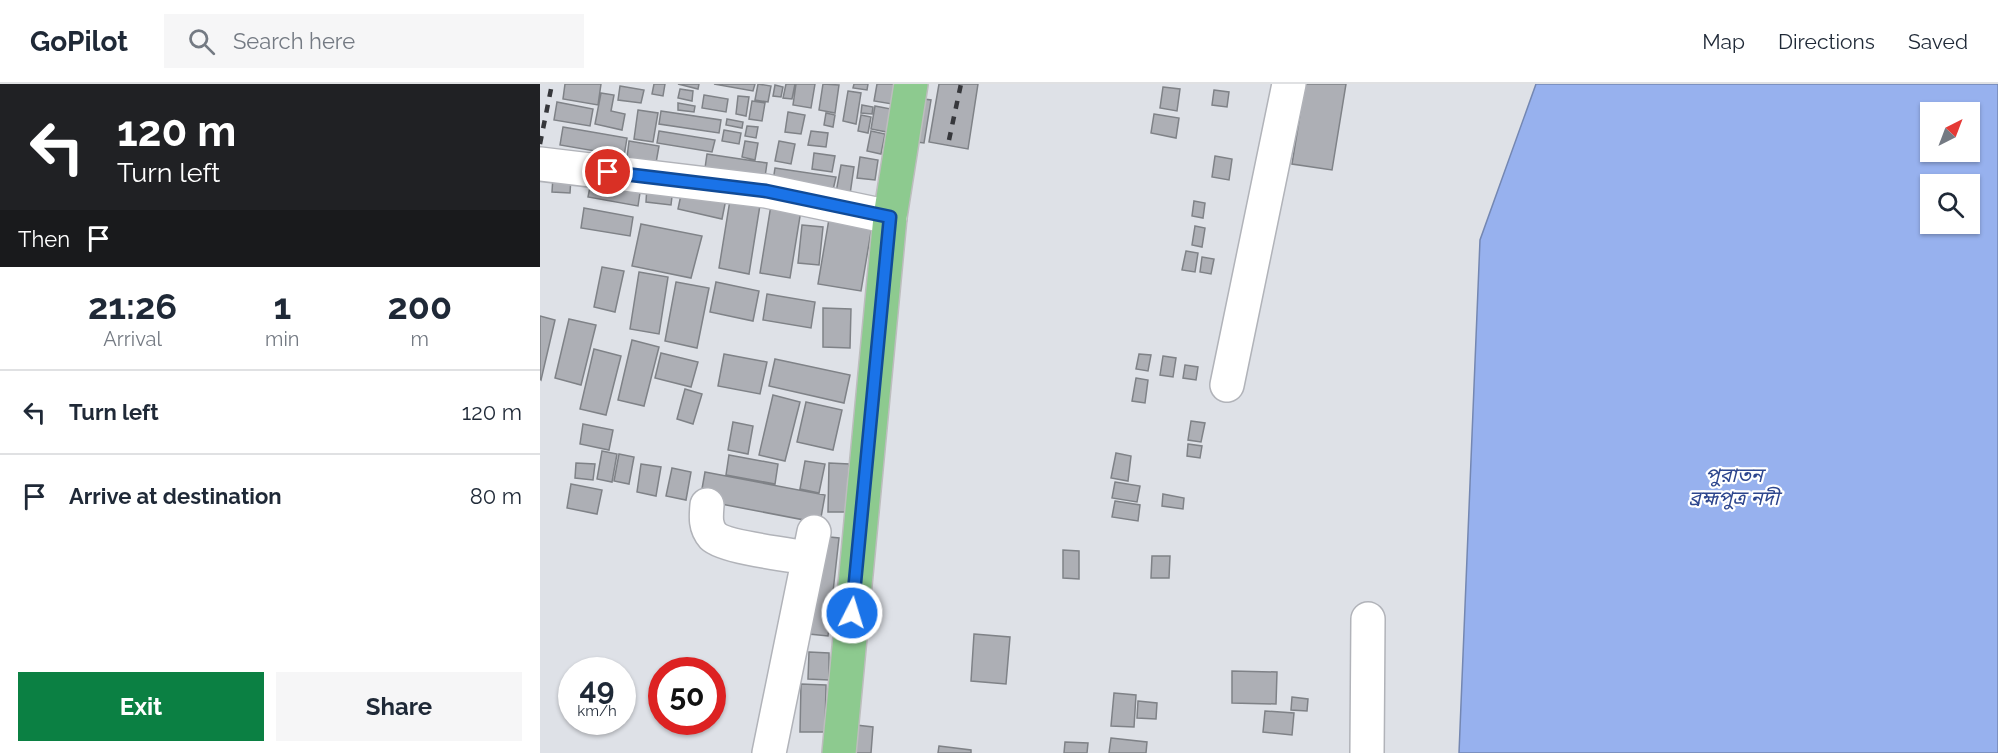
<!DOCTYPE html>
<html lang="en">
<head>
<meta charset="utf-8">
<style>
  :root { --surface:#fff; --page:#f6f6f7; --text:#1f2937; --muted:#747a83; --line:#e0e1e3; --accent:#0b8043 }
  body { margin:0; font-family:Raleway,"Noto Sans Bengali",sans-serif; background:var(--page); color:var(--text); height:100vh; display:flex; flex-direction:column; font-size:22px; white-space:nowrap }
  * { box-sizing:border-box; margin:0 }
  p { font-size:20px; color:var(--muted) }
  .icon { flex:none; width:33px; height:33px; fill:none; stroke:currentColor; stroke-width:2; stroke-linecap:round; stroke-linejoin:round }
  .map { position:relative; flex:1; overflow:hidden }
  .drawer { display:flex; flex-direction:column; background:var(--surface); width:540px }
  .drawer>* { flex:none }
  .hud { background:#202124; color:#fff; overflow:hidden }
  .needle { width:39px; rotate:42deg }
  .tools { position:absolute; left:1380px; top:18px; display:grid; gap:12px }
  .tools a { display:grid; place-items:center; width:60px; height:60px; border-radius:0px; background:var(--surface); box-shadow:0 2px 4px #0004; font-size:30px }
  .speed { position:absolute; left:18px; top:573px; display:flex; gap:12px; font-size:30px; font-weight:700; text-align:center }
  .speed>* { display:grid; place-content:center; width:78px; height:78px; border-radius:50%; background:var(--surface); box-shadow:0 2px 4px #0004; line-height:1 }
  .speed small { font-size:15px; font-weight:400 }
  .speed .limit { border:9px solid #d22; background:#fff; color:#111 }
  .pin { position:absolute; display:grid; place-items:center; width:51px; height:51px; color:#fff; margin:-26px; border:3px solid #fff; border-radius:50%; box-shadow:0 2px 6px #0007 }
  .me { position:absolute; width:66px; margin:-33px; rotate:5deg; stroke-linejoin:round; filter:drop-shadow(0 0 4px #0008) }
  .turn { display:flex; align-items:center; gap:21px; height:126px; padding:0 18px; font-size:27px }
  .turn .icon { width:78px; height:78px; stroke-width:2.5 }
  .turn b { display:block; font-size:42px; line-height:51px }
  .then { display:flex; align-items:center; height:57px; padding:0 18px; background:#0003; gap:12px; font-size:22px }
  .eta { display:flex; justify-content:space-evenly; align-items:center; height:102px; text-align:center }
  .eta b { font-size:36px; font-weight:700; line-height:42px }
  .cta { display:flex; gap:12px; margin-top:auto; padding:12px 18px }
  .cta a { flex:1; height:69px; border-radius:0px; background:var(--accent); color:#fff; font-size:24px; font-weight:700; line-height:69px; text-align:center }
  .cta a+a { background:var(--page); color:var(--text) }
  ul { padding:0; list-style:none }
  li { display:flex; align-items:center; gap:18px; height:84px; padding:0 18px; border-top:2px solid var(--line) }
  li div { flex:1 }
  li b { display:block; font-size:22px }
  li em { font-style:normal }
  header { display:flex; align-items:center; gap:36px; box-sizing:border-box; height:84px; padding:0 30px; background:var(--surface); border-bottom:2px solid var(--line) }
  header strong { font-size:28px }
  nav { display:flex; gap:33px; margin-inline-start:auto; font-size:21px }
  .search { width:420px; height:54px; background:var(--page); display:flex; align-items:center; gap:15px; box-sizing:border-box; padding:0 21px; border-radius:0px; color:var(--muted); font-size:22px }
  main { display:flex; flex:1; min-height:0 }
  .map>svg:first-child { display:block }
  .water { fill:#97b1ee; stroke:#7487b2; stroke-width:1.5; fill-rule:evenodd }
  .building { fill:#adafb5; stroke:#7f8287; stroke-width:1.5 }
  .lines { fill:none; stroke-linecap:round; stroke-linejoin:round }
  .minor-casing { stroke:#b1b3b9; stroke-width:36 }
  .major-casing { stroke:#bdbdbe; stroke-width:36 }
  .minor { stroke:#fff; stroke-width:33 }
  .major { stroke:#8dca8f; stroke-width:33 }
  .rail { stroke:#36373b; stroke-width:4.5; stroke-dasharray:8 8; stroke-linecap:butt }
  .route-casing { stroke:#114b97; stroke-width:15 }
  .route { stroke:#1a73e8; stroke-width:10 }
  .labels { text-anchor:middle; stroke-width:4.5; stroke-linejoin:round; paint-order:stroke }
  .water-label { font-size:20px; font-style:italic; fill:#2d468e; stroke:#fff }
</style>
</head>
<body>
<header>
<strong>GoPilot</strong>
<div class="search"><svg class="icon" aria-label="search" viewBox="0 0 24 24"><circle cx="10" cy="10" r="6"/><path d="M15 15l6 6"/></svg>Search here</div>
<nav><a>Map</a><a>Directions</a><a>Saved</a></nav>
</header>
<main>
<section class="drawer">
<div class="hud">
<div class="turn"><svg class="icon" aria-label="left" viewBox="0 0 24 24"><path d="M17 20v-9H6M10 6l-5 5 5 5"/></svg><div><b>120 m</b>Turn left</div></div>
<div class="then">Then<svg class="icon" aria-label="arrive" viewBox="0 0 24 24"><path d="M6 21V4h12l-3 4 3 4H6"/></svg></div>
</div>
<div class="eta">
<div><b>21:26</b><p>Arrival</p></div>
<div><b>1</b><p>min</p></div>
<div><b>200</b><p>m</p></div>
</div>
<ul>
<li><svg class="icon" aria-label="left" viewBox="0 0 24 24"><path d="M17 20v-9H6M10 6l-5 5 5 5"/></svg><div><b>Turn left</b></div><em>120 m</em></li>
<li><svg class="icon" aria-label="arrive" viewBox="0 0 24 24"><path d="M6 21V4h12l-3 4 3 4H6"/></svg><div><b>Arrive at destination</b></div><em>80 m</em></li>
</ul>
<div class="cta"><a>Exit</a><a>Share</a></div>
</section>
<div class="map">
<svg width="1458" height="669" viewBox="0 0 1458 669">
  <rect width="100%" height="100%" fill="#dee1e7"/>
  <path class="water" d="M996,0H1458V669H919L940,156ZM1390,28H1430V68H1390ZM1390,100H1430V140H1390Z"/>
  <path class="building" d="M25,0H61L58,21L23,15Z
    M114,0H125L123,12L112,10Z
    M138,0H159L158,5Z
    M174,0H215L213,7Z
    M218,0L231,2L228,18L215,16Z
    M246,0H255L252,15L243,14Z
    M256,0H275L271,24L253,21Z
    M283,0L299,1L295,29L279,26Z
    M314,0H328L327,6L313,4Z
    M337,0H355L352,20L334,17Z
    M399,0H438L428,65L389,58Z
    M765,0H806L792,86L752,80Z
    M235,1L243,3L241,13L233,12Z
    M80,2L104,6L101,19L78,16Z
    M623,3L640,5L637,27L620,24Z
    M140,5L153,7L152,17L138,14Z
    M674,6L689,8L687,23L672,21Z
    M308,7L321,9L316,40L303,37Z
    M61,9L74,11L71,27L85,30L82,46L55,40Z
    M164,11L188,15L186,28L162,24Z
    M198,12L209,13L206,32L196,30Z
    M376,14L391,16L384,59L369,57Z
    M212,17L225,19L222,37L209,35Z
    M17,18L53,25L50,42L14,36Z
    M138,19L155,22L154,28L138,26Z
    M322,21L333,23L332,30L321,29Z
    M335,22L351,25L347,48L331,45Z
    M98,26L118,29L113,58L94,55Z
    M121,27L181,36L179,49L119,40Z
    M248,28L265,31L261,50L245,48Z
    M286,29L295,31L293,43L284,41Z
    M614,30L639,34L636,54L611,49Z
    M321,31L331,33L328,49L318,47Z
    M187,35L203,38L202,44L186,41Z
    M207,42L218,43L216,54L205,52Z
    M23,43L87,54L84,72L20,61Z
    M184,46L201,49L199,60L182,57Z
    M119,47L175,56L172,68L117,59Z
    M271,47L288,49L286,63L268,61Z
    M331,47L345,50L341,70L327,67Z
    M89,57L119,62L116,79L87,74Z
    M205,57L218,59L215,76L202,73Z
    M239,57L255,60L251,80L235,77Z
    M274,69L295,72L292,88L272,85Z
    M167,70L227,79L225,93L165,84Z
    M675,72L692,75L689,96L672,93Z
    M320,73L338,76L335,96L317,94Z
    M301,81L314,83L309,117L295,114Z
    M235,84L296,93L293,106L233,97Z
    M13,92L31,94L30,109L12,108Z
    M52,93L101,102L98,122L48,113Z
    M107,101L133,104L131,121L106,118Z
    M142,106L186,115L182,135L138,125Z
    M190,116L220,121L209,190L179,184Z
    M654,117L665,119L663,134L652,132Z
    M231,121L261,126L250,194L220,189Z
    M44,124L93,133L90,152L41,144Z
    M290,129L333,136L321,207L278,200Z
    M101,140L162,152L151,194L92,182Z
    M262,141L283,143L279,181L258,179Z
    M655,142L665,144L662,163L652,161Z
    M646,167L658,169L655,188L642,186Z
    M662,173L674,175L671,190L660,188Z
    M62,183L84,187L75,228L54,223Z
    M99,188L128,193L119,250L90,245Z
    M136,198L169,204L157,264L125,257Z
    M176,198L219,207L213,237L170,228Z
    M227,210L275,218L271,244L223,236Z
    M283,224L311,225L310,264L283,263Z
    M0,232L15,236L1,296L0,295Z
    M29,235L56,241L41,301L15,294Z
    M92,256L119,263L104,322L78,316Z
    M54,265L81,272L66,331L40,325Z
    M121,269L158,278L151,303L115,294Z
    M184,270L227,278L220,310L178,302Z
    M599,270L611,271L608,287L596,285Z
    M623,272L636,274L633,293L620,291Z
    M235,275L310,291L304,319L229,302Z
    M645,281L658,283L656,296L643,294Z
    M596,294L608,296L605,319L592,317Z
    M145,305L162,310L153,340L137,335Z
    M233,311L260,318L245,377L219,371Z
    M266,318L302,326L293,366L257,358Z
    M651,337L665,339L661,358L648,356Z
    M193,338L213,342L208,370L188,366Z
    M43,340L73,346L69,366L40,360Z
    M648,360L662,362L660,374L647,372Z
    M62,367L77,370L72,398L57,395Z
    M576,369L591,372L588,397L571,394Z
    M79,370L94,373L89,400L74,397Z
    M189,371L238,380L235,400L186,391Z
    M265,377L285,380L279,409L260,405Z
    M36,379L55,380L53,396L35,394Z
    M289,379L309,380L307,428H288Z
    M101,380L121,383L116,412L97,408Z
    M132,384L151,388L146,416L126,412Z
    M165,388L285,411L280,439L160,416Z
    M575,398L600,402L597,418L572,414Z
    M31,400L62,406L57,430L27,424Z
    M623,410L644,414L643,425L622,422Z
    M575,417L600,421L598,437L572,433Z
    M280,452L299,454L288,552L269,550Z
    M523,466L539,467V495L523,494Z
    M612,472H630L629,494H611Z
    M434,550L470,553L466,600L431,597Z
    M269,568L289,569V596L268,595Z
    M692,587L737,588L736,620L692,619Z
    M261,600L286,601L285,648H260Z
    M574,609L596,611L594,643L571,642Z
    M752,613L768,615L767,627L751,626Z
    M598,617L617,619L616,635L597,634Z
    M725,627L754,629L752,651L723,648Z
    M316,641L333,643L331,669H314Z
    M571,654L607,658L606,669H569Z
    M525,658L548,659L547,669H524Z
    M399,662L431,666V669H398Z"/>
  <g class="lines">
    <defs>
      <path id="minor" d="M0,80L226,107L350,133
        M687,301L749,0
        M167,421C166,433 165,443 173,452C184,463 250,471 268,474
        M229,669L274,448
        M827,669L828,535"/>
      <path id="major" d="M299,669L350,133L371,0"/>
    </defs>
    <use href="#minor" class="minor-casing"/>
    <use href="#major" class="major-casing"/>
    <use href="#minor" class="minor"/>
    <use href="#major" class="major"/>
    <path class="rail" d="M409,56L421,0
      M0,60L12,0"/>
  </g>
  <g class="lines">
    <defs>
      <path id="route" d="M68,88L226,107L350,133L312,529"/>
    </defs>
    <use href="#route" class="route-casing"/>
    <use href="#route" class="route"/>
  </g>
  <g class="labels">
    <g class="water-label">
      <text x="1194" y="398">পুরাতন<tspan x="1194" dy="23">ব্রহ্মপুত্র নদী</tspan></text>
    </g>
  </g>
</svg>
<div class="tools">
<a><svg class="needle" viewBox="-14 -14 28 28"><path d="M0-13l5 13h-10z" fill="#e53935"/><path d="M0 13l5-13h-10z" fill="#747a83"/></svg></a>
<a><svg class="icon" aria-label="search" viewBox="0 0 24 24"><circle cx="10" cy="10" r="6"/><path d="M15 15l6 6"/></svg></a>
</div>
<div class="speed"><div>49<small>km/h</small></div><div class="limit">50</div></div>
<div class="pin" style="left:68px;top:88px;background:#d93025"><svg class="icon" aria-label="arrive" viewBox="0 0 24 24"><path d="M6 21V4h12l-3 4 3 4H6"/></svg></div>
<svg class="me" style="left:312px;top:529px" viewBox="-20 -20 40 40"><circle r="17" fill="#1a73e8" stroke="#fff" stroke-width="3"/><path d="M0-11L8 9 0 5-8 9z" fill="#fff"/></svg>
</div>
</main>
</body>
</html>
